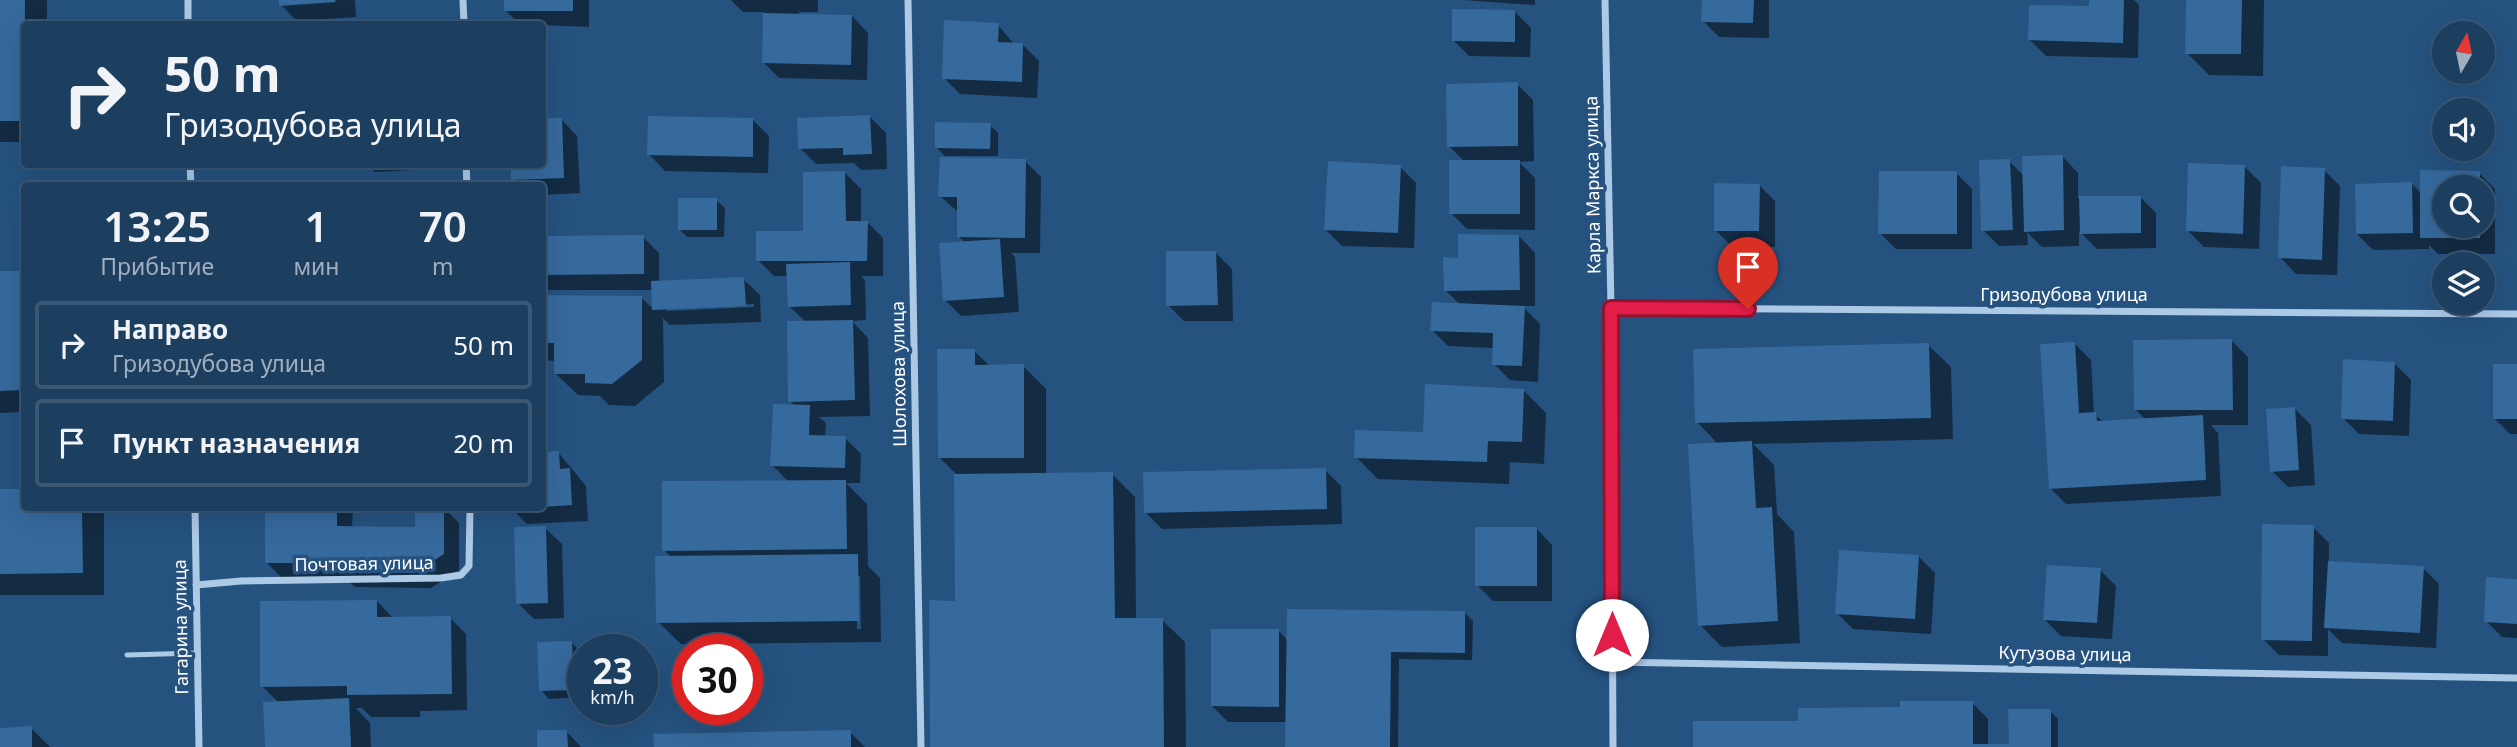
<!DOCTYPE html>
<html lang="ru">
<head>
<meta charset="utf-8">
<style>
  :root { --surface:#1c3e5f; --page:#294968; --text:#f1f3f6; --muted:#a0aebd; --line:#3a5774 }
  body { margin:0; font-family:"Noto Sans",sans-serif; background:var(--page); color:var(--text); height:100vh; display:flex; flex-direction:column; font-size:26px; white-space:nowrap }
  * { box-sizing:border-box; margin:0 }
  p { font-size:23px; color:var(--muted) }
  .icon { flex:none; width:38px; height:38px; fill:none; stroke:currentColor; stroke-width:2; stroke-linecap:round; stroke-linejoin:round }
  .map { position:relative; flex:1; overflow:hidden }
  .side { position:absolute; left:21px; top:182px; width:525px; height:329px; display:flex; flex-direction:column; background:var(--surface); border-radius:7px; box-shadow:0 7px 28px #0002,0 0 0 2px var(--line) }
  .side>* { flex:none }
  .top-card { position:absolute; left:21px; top:21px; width:525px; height:147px; border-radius:7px; box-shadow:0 7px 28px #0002,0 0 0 2px var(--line); background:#1c3e5f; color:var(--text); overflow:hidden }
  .needle { width:46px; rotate:9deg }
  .tools { position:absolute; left:2432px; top:21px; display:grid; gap:14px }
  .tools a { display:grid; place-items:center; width:63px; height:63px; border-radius:50%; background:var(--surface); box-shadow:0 7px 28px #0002,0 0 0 2px var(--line); font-size:35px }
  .speed { position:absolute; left:567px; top:634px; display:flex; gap:14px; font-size:35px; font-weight:700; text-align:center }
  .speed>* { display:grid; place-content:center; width:91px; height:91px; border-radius:50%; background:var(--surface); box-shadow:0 7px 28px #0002,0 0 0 2px var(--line); line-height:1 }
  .speed small { font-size:18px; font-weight:400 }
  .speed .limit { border:10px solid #d22; background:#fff; color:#111 }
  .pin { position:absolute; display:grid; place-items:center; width:60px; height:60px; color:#fff; margin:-72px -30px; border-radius:50% 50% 50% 0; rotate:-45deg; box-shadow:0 0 7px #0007 }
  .pin .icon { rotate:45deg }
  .me { position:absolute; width:77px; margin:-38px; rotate:0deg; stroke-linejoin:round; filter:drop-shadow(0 0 5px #0008) }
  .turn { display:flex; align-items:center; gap:24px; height:147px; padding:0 28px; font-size:32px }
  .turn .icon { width:91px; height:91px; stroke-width:2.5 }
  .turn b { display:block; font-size:49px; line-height:60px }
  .eta { display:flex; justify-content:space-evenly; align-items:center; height:119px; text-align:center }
  .eta b { font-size:42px; font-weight:600; line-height:49px }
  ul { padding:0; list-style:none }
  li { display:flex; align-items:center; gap:21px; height:88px; margin:0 14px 10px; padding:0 14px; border:4px solid var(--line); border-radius:7px }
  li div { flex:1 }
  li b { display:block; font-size:26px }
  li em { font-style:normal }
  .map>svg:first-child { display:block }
  .shadow { fill:#0007; fill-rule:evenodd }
  .building { fill:#36699c }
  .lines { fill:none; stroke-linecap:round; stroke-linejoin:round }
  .lane { stroke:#acc9e6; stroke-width:5 }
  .street { stroke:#acc9e6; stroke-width:7 }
  .route-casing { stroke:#92132f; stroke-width:18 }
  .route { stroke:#e11d48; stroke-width:12 }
  .labels { text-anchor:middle; stroke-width:7; stroke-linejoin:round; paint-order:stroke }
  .street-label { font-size:18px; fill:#fff; stroke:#25527f }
</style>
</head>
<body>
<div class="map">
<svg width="2517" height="747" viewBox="0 0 2517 747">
  <rect width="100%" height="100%" fill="#25527f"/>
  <path class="shadow" d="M0,0H47V24H24V142H0Z
    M281,0H355L356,17L297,21L281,5Z
    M505,0H589V27L519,24L505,10Z
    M731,0H818V12H799V15L852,16L868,33L867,80L779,78L763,62L764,12H743Z
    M1463,0H1535V5Z
    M1703,0H1769V38L1719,37L1703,21Z
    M2091,0H2134L2139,5L2138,58L2046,56L2030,40L2091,8Z
    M2188,0H2264L2263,76L2209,75L2187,53Z
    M1515,12L1531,28L1530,57L1469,56L1453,40Z
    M998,25L1014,44L1023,45L1039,61L1037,98L960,94L944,78Z
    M1517,84L1533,100L1534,161L1519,162L1535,178V230L1467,229L1451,213L1464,161L1449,146Z
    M870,117L886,133L887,169L861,170L854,163L816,164L800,148Z
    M561,119L577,136L580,193L542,195V186H520L513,179L542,164Z
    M753,120L769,136L768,173L665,171L649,154Z
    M990,125L998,133V156H945L937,148Z
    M2062,156L2078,173V198L2140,197L2156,213V248L2097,249L2079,231V246L2042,247L2027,232L2028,245L1999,246L1983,230L2009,161L2025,177Z
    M1025,161L1041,177L1040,253H1011L1015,257L1019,312L961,316L945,300L966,243L958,236L959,213L940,196Z
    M368,164H450V168L375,172Z
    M1400,167L1416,183L1414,248L1342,246L1326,230Z
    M2245,167L2261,183L2259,249L2204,247L2188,231Z
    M2324,170L2340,186L2337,275L2296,274L2280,257Z
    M845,173L861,189V222H867L883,238V276H861L865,280L866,320L852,321L868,338L870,416L819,417L826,423L825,437L845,438L861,454L860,483H846L867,504L868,566L880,578L881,642L681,644L658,622L671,557L664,550L789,482L772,465L796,407L790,401L806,322L789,306L788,276H774L758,260L805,233ZM857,576H860L861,629H857Z
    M1956,173L1972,189V249H1896L1880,233Z
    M2479,173L2495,189V254H2438L2429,245V249L2373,250L2357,234L2412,184L2422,194ZM2445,187H2483V226H2445Z
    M1759,185L1775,201V247L1732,246L1715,230Z
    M716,200L725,208L724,237H687L679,229Z
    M1519,236L1535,253V306H1522L1540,324L1538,382L1510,380L1494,364V348L1448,346L1432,330L1461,305L1445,290Z
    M643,237L659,253V282L743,279L760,295L761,322L670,325L663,318L664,382L635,406L609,405L600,396L578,395L555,373V361L542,360V295L641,297L654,310L653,290H542V238ZM754,304V307L667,311V307Z
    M1215,252L1232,269L1233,321H1184L1168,305Z
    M22,272L24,412L0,413V273Z
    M2232,341L2248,357V425H2211L2218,433L2221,496L2066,504L2050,488L2075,344L2091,360L2094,414L2104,422L2146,420L2135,409Z
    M1928,345L1951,367L1953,439L1753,444L1774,465L1777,514L1794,532L1800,643L1722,647L1700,625L1719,445L1697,422Z
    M974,351L990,366H1023L1046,389V475L1112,474L1135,497L1136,620H1162L1185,642L1186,747H932L957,602L958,476L940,458Z
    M2395,364L2411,380L2409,436L2359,434L2343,418Z
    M2517,366V434H2510L2494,418Z
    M1523,390L1546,413L1544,464L1510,462L1509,484L1378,479L1356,457L1425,434Z
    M2295,409L2311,425L2315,485L2288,487L2272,471Z
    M558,452L586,486L588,521L527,524L511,508H542V453Z
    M1325,470L1341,486L1342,524L1162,529L1146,513Z
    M0,490H24V508H98L104,513V595H0Z
    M267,508H353L352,528L417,529V508H444L459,523V570L431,588L355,587L346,579H283L267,563Z
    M2313,527L2329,543V563L2423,568L2439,584L2436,648L2342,643L2328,629V656L2279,655L2263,639Z
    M545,528L562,544L564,618L534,619L518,603Z
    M1536,528L1552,545V601H1493L1477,585Z
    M1919,557L1935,573L1931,634L1853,629L1837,613Z
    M2100,570L2116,586L2112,639L2061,636L2045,620Z
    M2517,580V638L2502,637L2486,621Z
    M377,601L393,618H450L466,634L467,710L420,711V717H371L362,708H356L370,723L371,747H267L279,703L262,686Z
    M1465,613L1473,621L1472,660L1399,659L1398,747H1287V722H1228L1212,706L1279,631L1288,641Z
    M571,642L579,650L581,697L549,699L541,690Z
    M1972,703L1988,719V746H2010L2050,711L2058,719V747H1695L1799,723Z
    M31,728L50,747H0V730Z
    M567,732L581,747H539Z
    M850,732L865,747H655Z"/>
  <path class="building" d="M0,0H25L24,121H0Z
    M279,0H335L336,2L279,6Z
    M504,0H573V11H504Z
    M1702,0H1754L1753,23L1701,22Z
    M2089,0H2124L2123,43L2028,40L2029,5L2089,6Z
    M2186,0H2242L2241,54H2185Z
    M1452,9L1515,10V42L1452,41Z
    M763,13L852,15L851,65L762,63Z
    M944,20L999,23L998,42L1023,43L1022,82L942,79Z
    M1518,82V146L1447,147L1446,84Z
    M870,115L872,154L843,155V148L798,149L797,118Z
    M648,116L753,118V157L647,155Z
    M542,118H562L564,178L511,180V164H542Z
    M935,122L991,123L990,149L935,148Z
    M2063,155L2064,230L2024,232L2022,156Z
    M940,157L1026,159L1025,238L957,237V197H938Z
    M2010,159L2013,230L1981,231L1979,160Z
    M1449,160H1520V214H1449Z
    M1328,161L1401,165L1398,233L1324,230Z
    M2188,163L2245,165L2243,234L2186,231Z
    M2281,166L2325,168L2322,260L2278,258Z
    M2420,170L2480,171V187H2445V226H2480V238H2420Z
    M845,171L846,221H868L867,261H756V231H803V172Z
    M1879,171H1957V234H1878Z
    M2412,182L2413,233L2356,234L2355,184Z
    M1714,183L1760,184L1759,231H1714Z
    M2079,196H2141V233L2080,234Z
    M678,198H717V230H678Z
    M1458,234L1519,235L1520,290L1444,291L1443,257L1458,258Z
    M644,235V274L542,275V236Z
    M1000,239L1004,297L943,301L939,243Z
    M1166,251H1216L1218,305L1166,306Z
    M850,262L851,305L788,307L786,264Z
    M0,271H23L24,390L0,391Z
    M744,277L746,306L652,310L651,281Z
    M542,295L642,296V360L612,384L585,383V374H554V343H542Z
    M1432,302L1525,306L1522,366L1492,365L1493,333L1430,331Z
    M853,320L855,400L788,402L787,321Z
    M2232,339L2233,410H2134L2133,340Z
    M2075,342L2079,413L2096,412L2097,421L2203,415L2206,480L2049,489L2040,344Z
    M1929,343L1931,418L1695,423L1693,349Z
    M937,349H975V365L1024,364V458H938Z
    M2343,359L2395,362L2393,421L2341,419Z
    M2493,364H2517V419H2493Z
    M1425,384L1524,389L1522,442L1488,441L1487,462L1354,458L1355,430L1423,432Z
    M773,404L810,405L809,435L846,436L845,468L770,466Z
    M2295,407L2299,470L2270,472L2266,409Z
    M1752,441L1756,508L1772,507L1778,621L1698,626L1688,444Z
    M559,451L560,469L570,468L572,505L542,507V452Z
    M1326,468L1327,509L1144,513L1143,472Z
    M1113,472L1115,618H1163L1164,747H930L929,600L955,601L954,474Z
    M846,480L847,549L662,551V481Z
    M0,489H24V508H82L83,573L0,574Z
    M265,508H337V526L415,527V508H444V554L414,573L337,572V563H265Z
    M2262,524L2314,525L2312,641L2261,640Z
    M546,526L548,603L516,604L514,527Z
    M1475,527H1537V586H1475Z
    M1839,550L1919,555L1915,619L1835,614Z
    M858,554L859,621L656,623L655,556Z
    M2328,561L2424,566L2420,633L2324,628Z
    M2047,565L2101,568L2097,623L2043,620Z
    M2486,577L2517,579V624L2484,622Z
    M377,600V617L451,616L452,694L347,695V686L260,687V601Z
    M1287,609L1465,611V653L1391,652L1390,747H1285Z
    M1211,629H1279V707L1211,706Z
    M572,641L574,690L539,691L537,642Z
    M349,698L351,747H265L263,702Z
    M1900,701H1973V744H2009L2008,709H2051V747H1693V721H1798V708L1900,707Z
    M32,726V747H0V728Z
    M537,730H567L568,747H537Z
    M851,730V747H654L653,734Z"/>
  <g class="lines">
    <path class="lane" d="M127,655L198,653"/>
    <path class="street" d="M188,0V24
      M463,0L464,24
      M908,0L921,747
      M1605,0L1611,308L1613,747
      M190,164L191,186
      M466,164L467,186
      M1611,308L2517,314
      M195,508L199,747
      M196,585L241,581L441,578L461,575L469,566L470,508
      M1612,662L2517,678"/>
  </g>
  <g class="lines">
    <defs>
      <path id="route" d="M1612,635L1611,308L1748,309"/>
    </defs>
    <use href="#route" class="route-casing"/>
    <use href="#route" class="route"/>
  </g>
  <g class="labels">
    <g class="street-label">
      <text transform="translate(1593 185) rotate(-91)" y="6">Карла Маркса улица</text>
      <text x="2064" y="301">Гризодубова улица</text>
      <text transform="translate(899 374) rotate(-91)" y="6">Шолохова улица</text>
      <text transform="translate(364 564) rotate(-1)" y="6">Почтовая улица</text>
      <text transform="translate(181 627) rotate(-91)" y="6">Гагарина улица</text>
      <text transform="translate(2065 654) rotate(1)" y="6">Кутузова улица</text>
    </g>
  </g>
</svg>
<div class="tools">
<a><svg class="needle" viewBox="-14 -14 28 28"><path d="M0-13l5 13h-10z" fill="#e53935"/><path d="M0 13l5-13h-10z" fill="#a0aebd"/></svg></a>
<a><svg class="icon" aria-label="sound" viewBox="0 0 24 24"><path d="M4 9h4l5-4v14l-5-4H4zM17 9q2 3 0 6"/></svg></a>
<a><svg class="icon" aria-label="search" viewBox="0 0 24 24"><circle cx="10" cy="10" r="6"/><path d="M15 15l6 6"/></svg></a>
<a><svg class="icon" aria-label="layers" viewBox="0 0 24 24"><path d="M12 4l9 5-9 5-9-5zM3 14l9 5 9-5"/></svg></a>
</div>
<div class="speed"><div>23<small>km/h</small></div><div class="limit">30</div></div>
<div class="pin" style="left:1748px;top:309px;background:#d93025"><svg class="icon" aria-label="arrive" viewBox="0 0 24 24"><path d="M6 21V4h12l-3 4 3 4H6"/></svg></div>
<svg class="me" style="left:1612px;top:635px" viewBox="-20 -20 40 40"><circle r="19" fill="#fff"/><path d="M0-13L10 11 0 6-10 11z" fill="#e11d48"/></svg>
<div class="top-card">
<div class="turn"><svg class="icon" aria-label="right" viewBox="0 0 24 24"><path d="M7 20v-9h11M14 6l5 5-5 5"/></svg><div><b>50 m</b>Гризодубова улица</div></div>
</div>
<section class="side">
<div class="eta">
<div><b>13:25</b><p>Прибытие</p></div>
<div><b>1</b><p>мин</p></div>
<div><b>70</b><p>m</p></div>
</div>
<ul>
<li><svg class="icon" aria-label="right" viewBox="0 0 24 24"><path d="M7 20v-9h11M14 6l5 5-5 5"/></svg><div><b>Направо</b><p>Гризодубова улица</p></div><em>50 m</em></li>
<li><svg class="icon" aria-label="arrive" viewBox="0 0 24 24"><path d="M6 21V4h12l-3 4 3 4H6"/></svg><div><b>Пункт назначения</b></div><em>20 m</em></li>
</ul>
</section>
</div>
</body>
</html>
